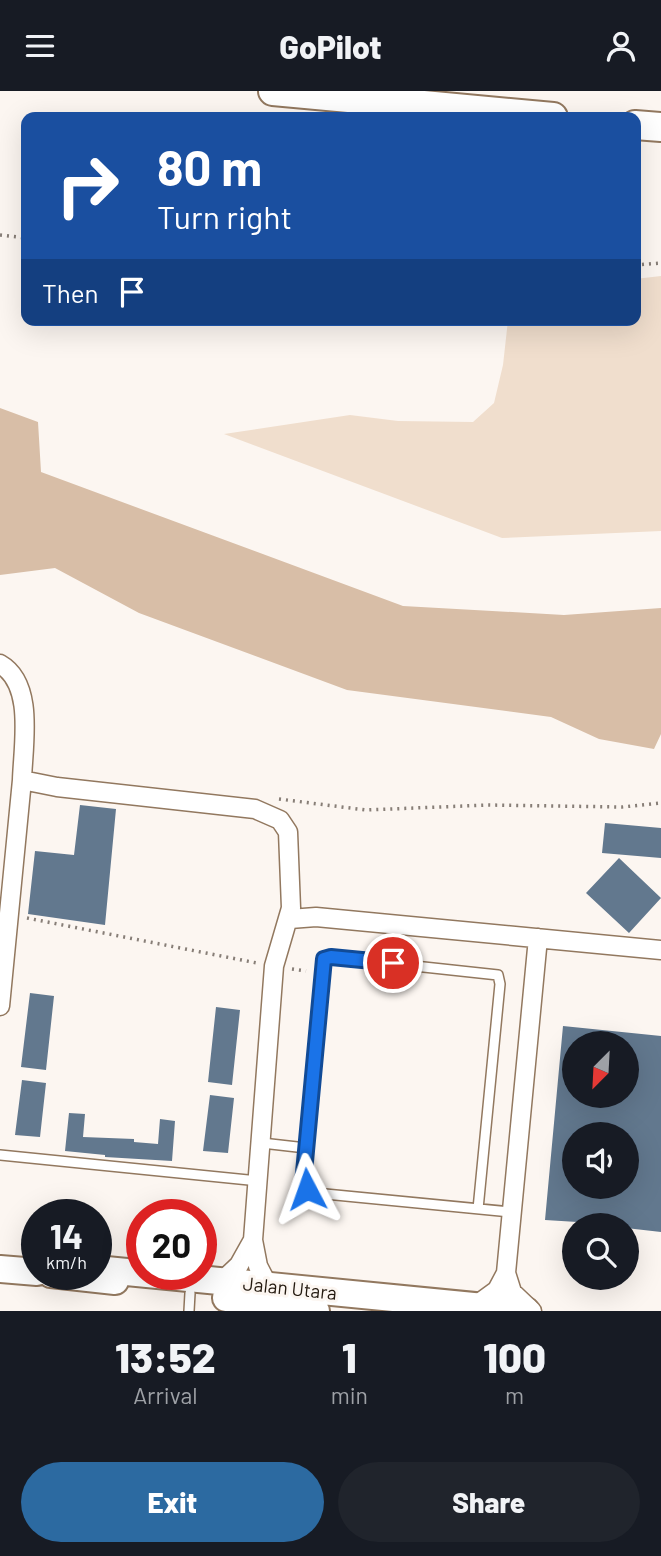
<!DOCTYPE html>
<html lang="en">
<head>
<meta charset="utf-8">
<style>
  :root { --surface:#171b24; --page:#20242c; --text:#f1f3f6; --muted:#9ea1a6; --accent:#2c6aa1 }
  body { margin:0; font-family:Barlow,sans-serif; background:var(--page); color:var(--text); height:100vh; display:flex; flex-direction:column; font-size:26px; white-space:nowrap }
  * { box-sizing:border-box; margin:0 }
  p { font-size:23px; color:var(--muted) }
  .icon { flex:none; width:38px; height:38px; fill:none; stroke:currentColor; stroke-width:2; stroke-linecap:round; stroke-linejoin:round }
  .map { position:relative; height:1220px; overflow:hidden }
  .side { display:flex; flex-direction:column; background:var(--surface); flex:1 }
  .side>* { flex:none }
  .guide { position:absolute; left:21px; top:21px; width:620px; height:214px; border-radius:14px; box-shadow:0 7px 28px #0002; background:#1a4fa0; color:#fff; overflow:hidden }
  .needle { width:46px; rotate:204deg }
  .buttons { position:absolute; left:562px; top:940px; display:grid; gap:14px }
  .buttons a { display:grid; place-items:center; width:77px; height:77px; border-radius:50%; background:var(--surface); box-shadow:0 7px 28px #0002; font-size:35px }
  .speed { position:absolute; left:21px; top:1108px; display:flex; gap:14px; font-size:35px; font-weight:700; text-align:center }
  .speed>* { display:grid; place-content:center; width:91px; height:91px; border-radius:50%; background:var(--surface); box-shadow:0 7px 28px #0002; line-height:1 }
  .speed small { font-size:18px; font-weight:400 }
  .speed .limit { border:10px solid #d22; background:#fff; color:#111 }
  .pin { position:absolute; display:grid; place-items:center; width:60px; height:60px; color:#fff; margin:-30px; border:4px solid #fff; border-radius:50%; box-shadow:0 2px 7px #0007 }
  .me { position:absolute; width:77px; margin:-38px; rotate:356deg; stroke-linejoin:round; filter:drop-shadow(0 0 5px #0008) }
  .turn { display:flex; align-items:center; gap:24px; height:147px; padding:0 21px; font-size:32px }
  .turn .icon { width:91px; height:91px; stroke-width:2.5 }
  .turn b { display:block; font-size:49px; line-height:60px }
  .then { display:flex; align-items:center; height:66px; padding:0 21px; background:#0003; gap:14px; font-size:26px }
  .eta { display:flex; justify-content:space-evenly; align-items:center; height:119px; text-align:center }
  .eta b { font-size:42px; font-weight:800; line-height:49px }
  .cta { display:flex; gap:14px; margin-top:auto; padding:14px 21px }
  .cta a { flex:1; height:80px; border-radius:42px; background:var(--accent); color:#fff; font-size:28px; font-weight:800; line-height:80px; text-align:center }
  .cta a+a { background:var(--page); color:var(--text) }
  header { display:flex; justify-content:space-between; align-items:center; height:91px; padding:0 21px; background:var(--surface); font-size:32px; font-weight:800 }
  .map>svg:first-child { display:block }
  .green { fill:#f0decd }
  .water { fill:#d8bea7 }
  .building { fill:#62788e; fill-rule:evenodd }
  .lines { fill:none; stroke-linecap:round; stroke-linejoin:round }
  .lane-casing { stroke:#92785f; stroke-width:12 }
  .street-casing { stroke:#92785f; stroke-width:21 }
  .secondary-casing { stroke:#92785f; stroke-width:30 }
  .primary-casing { stroke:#92785f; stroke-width:32 }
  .path { stroke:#877e77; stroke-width:3.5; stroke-dasharray:2 5; stroke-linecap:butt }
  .lane { stroke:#fff; stroke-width:9 }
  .street { stroke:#fff; stroke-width:18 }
  .secondary { stroke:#fff; stroke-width:26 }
  .primary { stroke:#fff; stroke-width:28 }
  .route-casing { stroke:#114b97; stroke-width:18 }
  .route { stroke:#1a73e8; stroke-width:12 }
  .labels { text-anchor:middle; stroke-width:6; stroke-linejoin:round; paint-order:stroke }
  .street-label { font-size:19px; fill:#23190f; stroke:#fcf6f1 }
</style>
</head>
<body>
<header><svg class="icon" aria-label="menu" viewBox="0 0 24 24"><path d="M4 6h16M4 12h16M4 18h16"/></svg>GoPilot<svg class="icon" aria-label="person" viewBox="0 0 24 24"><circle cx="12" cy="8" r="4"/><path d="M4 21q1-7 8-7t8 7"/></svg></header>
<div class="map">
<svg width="661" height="1220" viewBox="0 0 661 1220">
  <rect width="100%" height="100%" fill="#fcf6f1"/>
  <path class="green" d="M661,185V440L502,447L224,343L350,324L398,330L473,331L494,312L503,274L508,229H635V188Z"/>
  <path class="water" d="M0,317L38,331L41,381L403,515L564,524L661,517V643L654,658L599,648L551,626L347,599L139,522L55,477L0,484Z"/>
  <path class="building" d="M80,714L116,718L105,834L28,823L35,760L74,764Z
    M605,732L661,737V767L602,762Z
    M619,767L661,807L629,842L586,802Z
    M30,902L54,905L46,979L21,976Z
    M216,916L240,919L232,994L208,991Z
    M563,935L661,945V1141L626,1137V1134L545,1129ZM574,952H626V1004H574ZM574,1043H626V1096H574Z
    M22,989L46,992L40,1046L15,1044Z
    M210,1004L234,1007L228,1062L203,1060Z
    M69,1022L85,1023L83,1046L134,1048V1051L158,1053L160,1028L175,1030L172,1070L105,1066V1064L65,1060Z"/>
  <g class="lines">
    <defs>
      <path id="lane" d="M262,1052L306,1057
        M0,1064L258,1090
        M478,1118L500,893L498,884L331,866L324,868L303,1092L315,1102L511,1121
        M189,1220L190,1202"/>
      <path id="street" d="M0,573C35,593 23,654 22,689L57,696L255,718L280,729L288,741L291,817L274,875L253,1149L258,1175L272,1202
        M290,828L316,826L661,859
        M0,915L22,689
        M222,1190L239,1174L253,1149
        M475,1215L497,1199L506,1182
        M532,1220L512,1201L506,1182L538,847"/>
      <path id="secondary" d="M0,1178L37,1181
        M96,1178L526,1220
        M51,1183L115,1190
        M226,1207L316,1220"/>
      <path id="primary" d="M273,0L553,26
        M635,34L661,36"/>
    </defs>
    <use href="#lane" class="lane-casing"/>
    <use href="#street" class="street-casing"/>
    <use href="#secondary" class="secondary-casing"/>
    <use href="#primary" class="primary-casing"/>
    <path class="path" d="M0,144L26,147
      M635,174L661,172
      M279,708L366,719L488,714L622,716L661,712
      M27,827L257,872
      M292,878L306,880"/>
    <use href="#lane" class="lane"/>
    <use href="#street" class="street"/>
    <use href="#secondary" class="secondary"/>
    <use href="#primary" class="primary"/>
  </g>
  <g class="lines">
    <defs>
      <path id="route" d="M307,1098L303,1092L324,868L331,866L393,872"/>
    </defs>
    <use href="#route" class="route-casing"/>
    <use href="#route" class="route"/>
  </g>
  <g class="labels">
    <g class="street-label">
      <text transform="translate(290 1197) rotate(6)" y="7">Jalan Utara</text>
    </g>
  </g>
</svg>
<div class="buttons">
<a><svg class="needle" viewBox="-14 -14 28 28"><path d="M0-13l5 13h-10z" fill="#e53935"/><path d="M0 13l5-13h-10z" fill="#9ea1a6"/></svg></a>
<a><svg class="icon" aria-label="sound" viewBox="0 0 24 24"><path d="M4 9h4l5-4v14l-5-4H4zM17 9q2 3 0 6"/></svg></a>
<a><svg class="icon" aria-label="search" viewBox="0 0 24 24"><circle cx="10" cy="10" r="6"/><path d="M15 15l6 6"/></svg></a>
</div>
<div class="speed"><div>14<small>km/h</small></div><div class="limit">20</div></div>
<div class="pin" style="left:393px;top:872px;background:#d93025"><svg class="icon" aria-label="arrive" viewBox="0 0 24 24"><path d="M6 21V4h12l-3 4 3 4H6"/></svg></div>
<svg class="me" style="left:307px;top:1098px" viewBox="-20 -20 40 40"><path d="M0-17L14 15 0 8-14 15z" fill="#1a73e8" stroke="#fff" stroke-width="4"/></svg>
<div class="guide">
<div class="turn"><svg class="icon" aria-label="right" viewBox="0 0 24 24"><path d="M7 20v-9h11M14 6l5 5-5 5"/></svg><div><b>80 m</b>Turn right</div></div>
<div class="then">Then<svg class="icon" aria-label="arrive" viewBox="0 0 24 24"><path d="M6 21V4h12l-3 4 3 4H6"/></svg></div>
</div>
</div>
<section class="side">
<div class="eta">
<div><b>13:52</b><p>Arrival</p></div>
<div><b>1</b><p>min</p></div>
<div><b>100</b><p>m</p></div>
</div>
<div class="cta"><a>Exit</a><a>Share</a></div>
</section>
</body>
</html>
